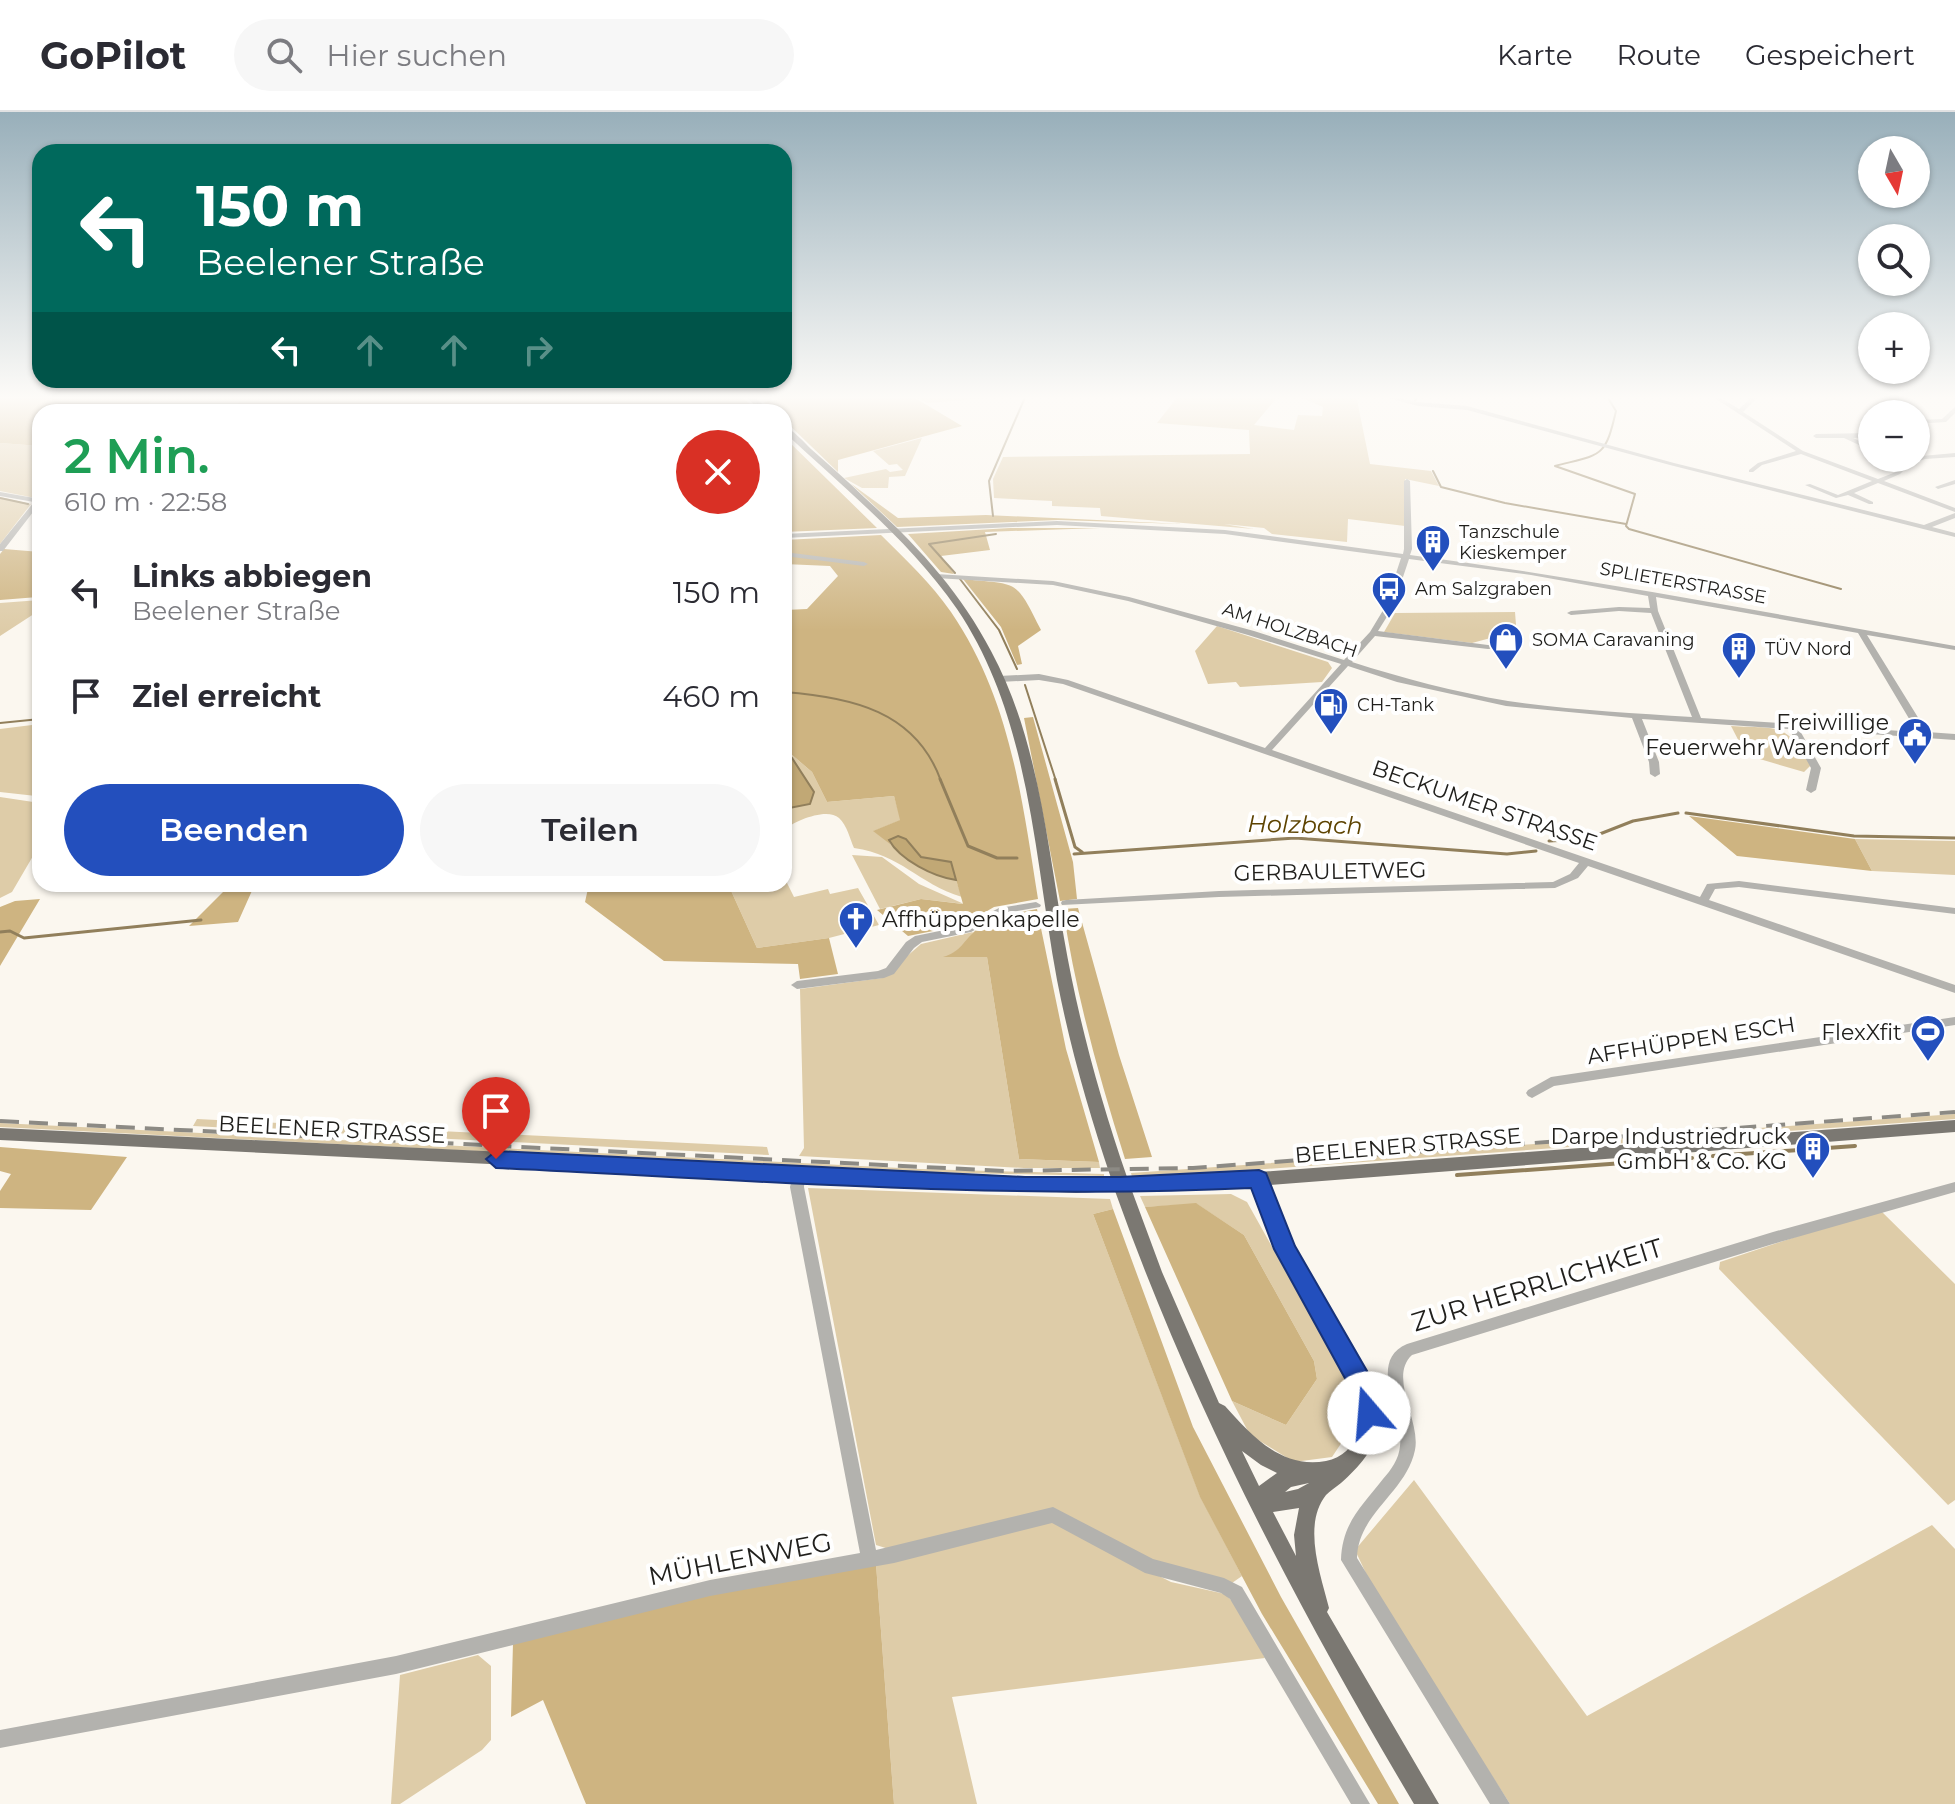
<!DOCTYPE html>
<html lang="de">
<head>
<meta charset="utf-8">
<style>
  :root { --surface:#fff; --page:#f7f7f7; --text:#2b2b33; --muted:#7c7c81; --line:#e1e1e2; --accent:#234fbd }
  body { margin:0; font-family:Montserrat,sans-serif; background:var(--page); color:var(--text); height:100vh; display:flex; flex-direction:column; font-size:30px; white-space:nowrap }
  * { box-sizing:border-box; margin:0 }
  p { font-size:26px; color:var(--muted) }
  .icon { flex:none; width:44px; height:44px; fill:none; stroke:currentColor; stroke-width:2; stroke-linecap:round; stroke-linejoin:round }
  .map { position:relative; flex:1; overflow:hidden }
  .panel { position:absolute; left:32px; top:292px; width:760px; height:488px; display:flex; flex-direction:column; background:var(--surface); border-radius:24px; box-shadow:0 2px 6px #0004 }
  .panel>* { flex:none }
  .guide { position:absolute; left:32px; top:32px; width:760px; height:244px; border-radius:24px; box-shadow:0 2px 6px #0004; background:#00695c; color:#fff; overflow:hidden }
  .needle { width:52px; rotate:171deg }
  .tools { position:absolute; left:1858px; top:24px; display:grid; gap:16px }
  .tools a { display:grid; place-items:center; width:72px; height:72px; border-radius:50%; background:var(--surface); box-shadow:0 2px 6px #0004; font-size:40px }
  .pin { position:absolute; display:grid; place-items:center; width:68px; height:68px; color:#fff; margin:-82px -34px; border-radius:50% 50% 50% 0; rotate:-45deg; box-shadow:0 0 8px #0007 }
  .pin .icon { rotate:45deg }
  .me { position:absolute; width:88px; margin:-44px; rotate:342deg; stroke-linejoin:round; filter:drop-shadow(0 0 6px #0008) }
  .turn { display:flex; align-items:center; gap:28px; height:168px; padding:0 32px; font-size:36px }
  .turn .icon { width:104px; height:104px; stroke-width:2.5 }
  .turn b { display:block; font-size:56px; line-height:68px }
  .lanes { display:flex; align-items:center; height:76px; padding:0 32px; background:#0003; justify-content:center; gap:40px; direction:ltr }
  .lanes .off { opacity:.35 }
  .round { display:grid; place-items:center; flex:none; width:84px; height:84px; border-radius:42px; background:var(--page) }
  .summary { display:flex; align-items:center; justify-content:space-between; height:136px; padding:0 32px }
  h1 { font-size:48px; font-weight:600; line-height:60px; color:#1e9e55 }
  .cta { display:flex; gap:16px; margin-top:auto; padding:16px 32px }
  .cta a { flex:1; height:92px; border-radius:48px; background:var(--accent); color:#fff; font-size:32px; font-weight:600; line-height:92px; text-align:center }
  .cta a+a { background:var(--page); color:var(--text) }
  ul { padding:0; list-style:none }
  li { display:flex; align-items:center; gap:24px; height:104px; padding:0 32px }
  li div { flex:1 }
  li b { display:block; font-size:30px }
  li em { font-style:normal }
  header { display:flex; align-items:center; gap:48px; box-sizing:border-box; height:112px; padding:0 40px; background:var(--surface); border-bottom:2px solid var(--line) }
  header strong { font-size:38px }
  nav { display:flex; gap:44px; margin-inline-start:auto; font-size:28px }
  .search { width:560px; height:72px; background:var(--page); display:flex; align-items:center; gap:20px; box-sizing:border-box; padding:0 28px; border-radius:44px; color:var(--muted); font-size:30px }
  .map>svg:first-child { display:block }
  .green { fill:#decca8 }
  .forest { fill:#ceb481 }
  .water { fill:#c1a875; stroke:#917f5b; stroke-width:2 }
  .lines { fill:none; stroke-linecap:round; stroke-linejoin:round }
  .stream-far2 { stroke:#917f5b; stroke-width:2 }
  .stream-far1 { stroke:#917f5b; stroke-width:3 }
  .stream { stroke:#917f5b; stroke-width:4 }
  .minor { fill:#b3b2ae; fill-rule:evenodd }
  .major { fill:#7b7872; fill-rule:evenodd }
  .rail { stroke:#8c8a84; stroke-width:4; stroke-dasharray:19 10; stroke-linecap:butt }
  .route { fill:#234fbd; stroke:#17337b; stroke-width:2 }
  .labels { text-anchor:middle; stroke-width:8; stroke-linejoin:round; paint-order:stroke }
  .far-poi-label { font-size:18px; fill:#21201d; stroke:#fff; text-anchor:start }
  .far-street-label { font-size:18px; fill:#21201d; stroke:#fff }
  .poi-label { font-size:22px; fill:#21201d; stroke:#fff; text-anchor:end }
  .street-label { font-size:22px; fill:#21201d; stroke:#fff }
  .water-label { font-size:24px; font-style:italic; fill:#5d4300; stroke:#fff }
  .near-street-label { font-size:26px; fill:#21201d; stroke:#fff }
</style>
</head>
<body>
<header>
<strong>GoPilot</strong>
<div class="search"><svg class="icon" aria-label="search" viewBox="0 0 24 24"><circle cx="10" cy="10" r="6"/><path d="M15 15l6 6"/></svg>Hier suchen</div>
<nav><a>Karte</a><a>Route</a><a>Gespeichert</a></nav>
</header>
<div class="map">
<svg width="1955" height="1692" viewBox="0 0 1955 1692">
  <rect width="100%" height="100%" fill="#fbf7ef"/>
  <path class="green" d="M157,283H242L234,300H142Z
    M910,283H1023L928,291Z
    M1179,283H1279L1254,313L1294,318L1298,303L1322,304L1323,295L1295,283H1356L1370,352L1431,359L1439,374L1405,367V414L1348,407L1347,430L1272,422L1264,416L1224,412L1254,417L1101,404L1100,396L1052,394V389L994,386L993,367L1003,345L1250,342L1249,318L1157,311Z
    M922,326L905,364L889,365L888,376H862L844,366L886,357L890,360L903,358L897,352L889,353L873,339Z
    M0,331L40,334V387L0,379Z
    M0,385L31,392L0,432Z
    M40,488V498L0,524V491Z
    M1515,500L1517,526L1498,524L1472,531L1384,520L1395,501Z
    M1217,514L1328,550L1332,556L1322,570L1240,575L1236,570L1208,572L1195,539Z
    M40,612V679L36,684L0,680V617Z
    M1731,614C1780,617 1785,610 1811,653L1804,660L1746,643Z
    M784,636L812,660L827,690L894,684L901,708L874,719L930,761L956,768L962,785C917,771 902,743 854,736C850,727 847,713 839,706C827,695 794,709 784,718Z
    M0,685L40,691V732L12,780L0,786Z
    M1855,727L1955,729V763L1872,759Z
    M852,743L882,745L919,772L964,792L921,787L880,797Z
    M784,765L794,785L828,777L830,782L858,776L879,813L829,826L757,836L728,772H784Z
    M973,820L963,835L947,845H987L1019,1047L1099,1050L1100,1056H1024L799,1044L804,1036L800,877L882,866L921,832Z
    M1955,1002V1007L1239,1059L1132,1065L1131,1061Z
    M197,1007L767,1035L769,1043L193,1014Z
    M0,1011L920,1057L1104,1062V1064L872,1059L0,1015Z
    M808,1076L1110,1087L1113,1097L1093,1102L1200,1384L1242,1464L1232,1471L1174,1460L1054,1397L892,1438L876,1433Z
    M1231,1082L1247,1090L1352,1278L1350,1318L1332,1345L1294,1350L1250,1323L1232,1289L1286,1313L1317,1267L1314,1249L1244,1123L1197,1092L1145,1095L1140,1084Z
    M1879,1097L1955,1172V1388L1948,1393L1719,1157L1720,1150Z
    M1414,1368L1587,1604L1932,1413L1955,1437V1692H1510L1379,1489L1355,1438Z
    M1050,1409L1171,1470L1225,1482L1239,1496L1265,1546L952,1585L977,1692H894L876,1452Z
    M478,1543L491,1554V1628L482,1638L400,1692H391L400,1563Z"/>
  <path class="forest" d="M0,283H157L142,300H40V334L0,331Z
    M242,283H740L758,300H234Z
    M800,283H910L962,314L838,348V360L784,308V300H775L764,290Z
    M784,325L877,416L784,420Z
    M850,371L898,406L986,403L1183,412L1058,408L897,415Z
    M1010,416H1100L985,420L990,438L941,444L954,462L941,460L908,422Z
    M881,423C906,448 931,471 951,500C1010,586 1022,686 1038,787L994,795L963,813L908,824L877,798L921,787L963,792L951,750L921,745L906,727L889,728L890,732L873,719L900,708L894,684L827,690L812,660L784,636V510L787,508L785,498L807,497L838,464L830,454L784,452V428Z
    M4,437L40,440L38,485L0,488V442Z
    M963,467C1019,473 1015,466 1041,518L1018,534L1022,552L1017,553L1001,515Z
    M1033,605L1073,750L1077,787L1060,789L1024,606Z
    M1689,704L1855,727L1872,759L1737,744Z
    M231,772H255L238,810L189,814Z
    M589,772H728L757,836L829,826L838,862L800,867L798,852L664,849L585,790Z
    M40,787L0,854V795L15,789Z
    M1078,796L1119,943L1152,1045L1125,1047C1099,965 1076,883 1063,797Z
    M1037,797L1066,937L1099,1050L1019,1047L987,845H943C961,840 964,828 976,818C994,805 1016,801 1037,797Z
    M0,1035L127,1045L91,1098L0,1096V1079L11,1062L0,1059Z
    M1196,1091L1244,1123L1314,1249L1317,1267L1286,1313L1232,1289L1145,1095Z
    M1113,1097L1193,1315L1281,1485L1399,1692H1378L1262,1502L1200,1385L1093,1102Z
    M876,1452L894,1692H586L543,1588L511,1605L513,1531L710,1482Z"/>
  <path class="water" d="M784,642L792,646L814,680L810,692L784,697Z
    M898,724L906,727L921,745L951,750L956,768C934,765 900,748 889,728Z"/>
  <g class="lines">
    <path class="stream-far2" d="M1611,283L1608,286L1616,299C1605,347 1601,342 1555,354L1635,382L1626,414L1629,417L1841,477
      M1414,290L1419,283
      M1433,359L1441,375L1505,391L1626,412
      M0,386L28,392
      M993,404L989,369L1026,283
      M955,461L929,432L996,422
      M960,467L999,518L1017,557
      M1025,573L1056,669
      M784,580C851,585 916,599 941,669
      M0,611L40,607"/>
    <path class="stream-far1" d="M940,667L968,734L997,746H1017
      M1055,667L1075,735L1082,740
      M1686,701L1854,724L1955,726
      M1549,729L1587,727L1633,709L1678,701
      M1074,742L1295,726L1507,742L1536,739
      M0,820L10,819L24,826L201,808"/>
    <path class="stream" d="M1713,1044L1855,1034
      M1457,1063L1692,1046"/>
    <path class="minor" d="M1377,283H1386L1418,290L1467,294L1674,351L1924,413L1955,401V406L1932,415L1955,421V425L1670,353L1467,298L1418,294Z
      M1710,283H1716L1739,297L1754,283H1760L1743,300L1803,339L1878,367L1896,360L1906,350L1922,344L1955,341V345L1925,347L1910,352L1900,362L1884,369L1955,396V400L1878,371L1854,381L1873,390V392H1869L1848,383L1836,386L1805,373L1810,372L1838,383L1872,369L1801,342L1762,353L1753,360H1749V358L1758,351L1796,339Z
      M1955,295V301L1946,310L1916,312V308L1942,307Z
      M1872,321V325L1853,326L1872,335V339L1844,326H1816L1813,324L1816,322Z
      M1407,367L1410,369L1412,437L1410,443C1593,467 1774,502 1955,534V538L1867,523L1927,620L1955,622V628L1799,617L1821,656L1816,678L1811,681L1806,678L1811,656L1789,617L1642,607L1659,650L1660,662L1655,665L1650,662L1649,650L1632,606L1506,594L1397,570L1348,554L1272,638L1700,785L1707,772L1739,769L1955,796V802L1739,775L1715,777L1709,788L1955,873V881L1588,754L1578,766L1555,776L1219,785L1062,793L1061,791L1062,789L1066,788L1219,779L1553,770L1570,762L1579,751L1063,572L1039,568L999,570L995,567L999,564L1039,562L1068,568L1265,636L1341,552L1248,523L1128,489L1053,473L936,466L932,464L936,462L1053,469L1129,485L1254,519L1344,548L1370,520L1385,495L1401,446L1225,422L1057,413L784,426V422L1057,409L1225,418L1403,442L1404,437V369ZM1409,447L1531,463L1648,484L1650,496L1619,495L1571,499L1567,501L1571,503L1619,499L1651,501L1692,605C1631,601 1569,598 1508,589C1455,580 1402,566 1352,550L1375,524L1488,537L1505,535L1509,533L1505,531L1488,533L1378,519L1393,495ZM1656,485L1858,521L1917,620L1701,606L1658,499Z
      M1955,368V372L1938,377L1935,375Z
      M0,380L40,387V391L3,439H0V432L34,390L0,384Z
      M784,440L864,450L868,452L864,454L784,444Z
      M1036,790L1041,793L1040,795L1006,801L971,820L922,830L914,836L894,862L884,866L797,877L791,873L797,869L878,859L886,856L906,830L915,824L964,814L999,796Z
      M1955,905V913L1554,974L1532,986L1528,984L1526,981L1528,978L1551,965Z
      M799,1058L804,1059L805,1063L804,1075L876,1438L1053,1395L1153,1447L1224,1466L1242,1475L1370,1692H1351L1230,1487L1221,1481L1145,1461L1052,1411L894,1451L710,1484L396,1562L0,1636V1618L396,1544L710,1468L860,1441L790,1075L794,1059Z
      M1955,1070V1080L1773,1132L1412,1243C1388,1265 1421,1309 1415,1338C1406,1381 1358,1401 1357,1446L1510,1692H1490L1341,1448C1342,1411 1362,1394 1383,1367C1391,1358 1399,1347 1400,1334C1404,1304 1366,1249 1407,1232L1773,1120Z"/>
    <path class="major" d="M744,283H752L771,300H762Z
      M784,314C794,319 803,329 811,337C829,353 848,369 865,386C915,431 960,479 991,539C1038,626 1047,730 1064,826C1078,907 1100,987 1127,1065L1259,1060L1955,1008V1020L1269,1073C1279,1104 1292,1134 1307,1163C1331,1205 1381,1261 1379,1311C1377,1336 1358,1356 1341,1371C1336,1375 1330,1379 1326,1383C1302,1413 1321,1464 1329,1496L1327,1500L1439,1692H1414C1296,1493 1193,1297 1115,1079L1076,1081L0,1028V1016L1076,1067L1111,1066C1089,1001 1070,935 1057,868C1034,743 1030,605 957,497C910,429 844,376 784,320ZM1253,1074C1264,1107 1277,1139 1293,1170C1313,1209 1369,1271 1358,1317C1354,1335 1342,1346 1326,1349C1281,1357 1252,1324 1225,1294L1219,1291L1162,1160L1132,1079ZM1242,1339L1261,1353L1277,1361L1259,1374ZM1309,1371L1298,1377L1285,1380L1291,1375ZM1299,1396L1294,1423L1296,1444L1273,1400Z"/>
    <path class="rail" d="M0,1009L1004,1059L1193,1056L1955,1000"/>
  </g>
  <linearGradient id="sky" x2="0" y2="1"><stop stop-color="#98afba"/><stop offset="0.55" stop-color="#fdfbf8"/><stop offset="1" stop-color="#fdfbf8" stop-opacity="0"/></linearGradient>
  <rect width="1955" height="519" fill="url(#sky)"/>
  <path class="route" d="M496,1039L1025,1065H1120L1259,1058L1266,1061L1295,1134L1367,1259L1381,1301L1378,1309L1369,1312L1360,1309L1347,1270L1274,1137L1251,1076C999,1088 748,1068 496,1056L486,1047Z"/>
  <defs>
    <symbol id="building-pin" viewBox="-11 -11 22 30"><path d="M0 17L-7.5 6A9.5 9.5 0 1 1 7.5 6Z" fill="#234fbd" stroke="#fff"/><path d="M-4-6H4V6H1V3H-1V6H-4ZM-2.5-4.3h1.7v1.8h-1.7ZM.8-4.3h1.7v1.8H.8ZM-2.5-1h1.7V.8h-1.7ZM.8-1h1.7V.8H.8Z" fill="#fff"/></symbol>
    <symbol id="bus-pin" viewBox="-11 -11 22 30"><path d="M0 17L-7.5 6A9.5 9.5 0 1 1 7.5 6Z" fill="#234fbd" stroke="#fff"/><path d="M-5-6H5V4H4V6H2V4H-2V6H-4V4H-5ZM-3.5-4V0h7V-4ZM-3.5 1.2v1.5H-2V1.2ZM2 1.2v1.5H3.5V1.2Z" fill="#fff"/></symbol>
    <symbol id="shop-pin" viewBox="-11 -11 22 30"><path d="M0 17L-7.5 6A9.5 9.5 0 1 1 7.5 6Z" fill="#234fbd" stroke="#fff"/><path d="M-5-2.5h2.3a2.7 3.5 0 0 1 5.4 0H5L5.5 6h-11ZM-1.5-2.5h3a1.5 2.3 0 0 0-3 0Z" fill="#fff"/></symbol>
    <symbol id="fuel-pin" viewBox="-11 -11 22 30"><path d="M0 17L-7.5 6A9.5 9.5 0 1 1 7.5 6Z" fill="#234fbd" stroke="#fff"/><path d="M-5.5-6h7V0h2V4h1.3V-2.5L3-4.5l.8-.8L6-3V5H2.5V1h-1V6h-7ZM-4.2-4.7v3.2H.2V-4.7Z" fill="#fff"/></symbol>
    <symbol id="civic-pin" viewBox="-11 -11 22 30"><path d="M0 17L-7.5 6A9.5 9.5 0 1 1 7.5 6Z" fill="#234fbd" stroke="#fff"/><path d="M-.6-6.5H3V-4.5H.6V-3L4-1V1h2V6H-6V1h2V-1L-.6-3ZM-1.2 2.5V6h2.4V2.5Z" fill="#fff"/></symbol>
    <symbol id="church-pin" viewBox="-11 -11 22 30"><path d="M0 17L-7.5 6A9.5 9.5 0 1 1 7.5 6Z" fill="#234fbd" stroke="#fff"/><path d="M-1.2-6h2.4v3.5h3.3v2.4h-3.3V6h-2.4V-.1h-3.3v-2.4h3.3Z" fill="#fff"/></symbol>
    <symbol id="stadium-pin" viewBox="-11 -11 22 30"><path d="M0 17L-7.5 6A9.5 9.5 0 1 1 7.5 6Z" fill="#234fbd" stroke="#fff"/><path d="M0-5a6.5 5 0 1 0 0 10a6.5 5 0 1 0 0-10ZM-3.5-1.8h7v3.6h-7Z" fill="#fff"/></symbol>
  </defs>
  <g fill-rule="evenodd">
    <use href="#building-pin" x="1413" y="410" width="40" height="54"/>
    <use href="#bus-pin" x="1369" y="457" width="40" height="54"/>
    <use href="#shop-pin" x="1486" y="508" width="40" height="54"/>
    <use href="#building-pin" x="1719" y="517" width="40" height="54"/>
    <use href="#fuel-pin" x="1311" y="573" width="40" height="54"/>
    <use href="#civic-pin" x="1895" y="603" width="40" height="54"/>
    <use href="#church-pin" x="836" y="787" width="40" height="54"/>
    <use href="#stadium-pin" x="1908" y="900" width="40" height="54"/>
    <use href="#building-pin" x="1793" y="1017" width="40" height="54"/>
  </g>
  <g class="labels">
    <g class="far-poi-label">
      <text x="1459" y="426">Tanzschule<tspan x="1459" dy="21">Kieskemper</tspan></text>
      <text x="1415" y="483">Am Salzgraben</text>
      <text x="1532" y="534">SOMA Caravaning</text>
      <text x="1765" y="543">TÜV Nord</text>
      <text x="1357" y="599">CH-Tank</text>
    </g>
    <g class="far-street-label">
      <text transform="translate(1683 471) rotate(10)" y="6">SPLIETERSTRASSE</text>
      <text transform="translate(1290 518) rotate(18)" y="6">AM HOLZBACH</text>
    </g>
    <g class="poi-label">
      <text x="1889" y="618">Freiwillige<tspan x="1889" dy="25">Feuerwehr Warendorf</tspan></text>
      <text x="882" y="815" text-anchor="start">Affhüppenkapelle</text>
      <text x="1902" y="928">FlexXfit</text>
      <text x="1787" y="1032">Darpe Industriedruck<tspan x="1787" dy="25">GmbH &amp; Co. KG</tspan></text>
    </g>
    <g class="street-label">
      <text transform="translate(1485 693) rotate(19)" y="8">BECKUMER STRASSE</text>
      <text transform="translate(1330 759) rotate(-1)" y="8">GERBAULETWEG</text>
      <text transform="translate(1691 928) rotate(-9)" y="8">AFFHÜPPEN ESCH</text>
      <text transform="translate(332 1017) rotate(3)" y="8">BEELENER STRASSE</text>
      <text transform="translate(1408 1033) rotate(-5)" y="8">BEELENER STRASSE</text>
    </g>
    <g class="water-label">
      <text transform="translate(1305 713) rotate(1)" y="8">Holzbach</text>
    </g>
    <g class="near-street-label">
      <text transform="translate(1537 1173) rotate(-17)" y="9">ZUR HERRLICHKEIT</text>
      <text transform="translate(740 1447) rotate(-11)" y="9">MÜHLENWEG</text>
    </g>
  </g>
</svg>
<div class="tools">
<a><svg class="needle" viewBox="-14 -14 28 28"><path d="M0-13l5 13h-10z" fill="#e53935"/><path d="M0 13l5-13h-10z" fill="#7c7c81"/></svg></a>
<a><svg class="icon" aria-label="search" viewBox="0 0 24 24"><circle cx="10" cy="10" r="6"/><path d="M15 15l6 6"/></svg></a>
<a>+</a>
<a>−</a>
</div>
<div class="pin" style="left:496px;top:1047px;background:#d93025"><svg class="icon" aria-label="arrive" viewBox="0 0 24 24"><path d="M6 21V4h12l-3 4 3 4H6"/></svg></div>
<svg class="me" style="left:1369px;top:1301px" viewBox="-20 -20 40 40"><circle r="19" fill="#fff"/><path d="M0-13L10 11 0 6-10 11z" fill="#234fbd"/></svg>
<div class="guide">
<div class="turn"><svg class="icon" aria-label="left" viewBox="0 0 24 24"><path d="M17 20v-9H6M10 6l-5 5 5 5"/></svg><div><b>150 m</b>Beelener Straße</div></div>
<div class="lanes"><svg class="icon" aria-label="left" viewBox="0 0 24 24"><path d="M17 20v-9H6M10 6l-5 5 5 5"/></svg><svg class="icon off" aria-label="ahead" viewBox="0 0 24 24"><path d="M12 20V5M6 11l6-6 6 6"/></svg><svg class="icon off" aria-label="ahead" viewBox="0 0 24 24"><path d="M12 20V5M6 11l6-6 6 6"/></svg><svg class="icon off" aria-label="right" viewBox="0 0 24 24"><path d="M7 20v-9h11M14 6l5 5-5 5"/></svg></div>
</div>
<section class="panel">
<div class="summary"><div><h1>2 Min.</h1><p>610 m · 22:58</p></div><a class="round" style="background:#d93025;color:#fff"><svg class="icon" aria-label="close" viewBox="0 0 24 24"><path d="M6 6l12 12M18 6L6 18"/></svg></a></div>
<ul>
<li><svg class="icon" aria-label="left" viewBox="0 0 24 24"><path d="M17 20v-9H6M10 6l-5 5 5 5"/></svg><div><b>Links abbiegen</b><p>Beelener Straße</p></div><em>150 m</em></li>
<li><svg class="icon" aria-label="arrive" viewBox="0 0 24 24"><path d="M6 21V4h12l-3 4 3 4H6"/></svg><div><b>Ziel erreicht</b></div><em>460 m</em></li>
</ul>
<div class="cta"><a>Beenden</a><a>Teilen</a></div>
</section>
</div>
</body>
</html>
